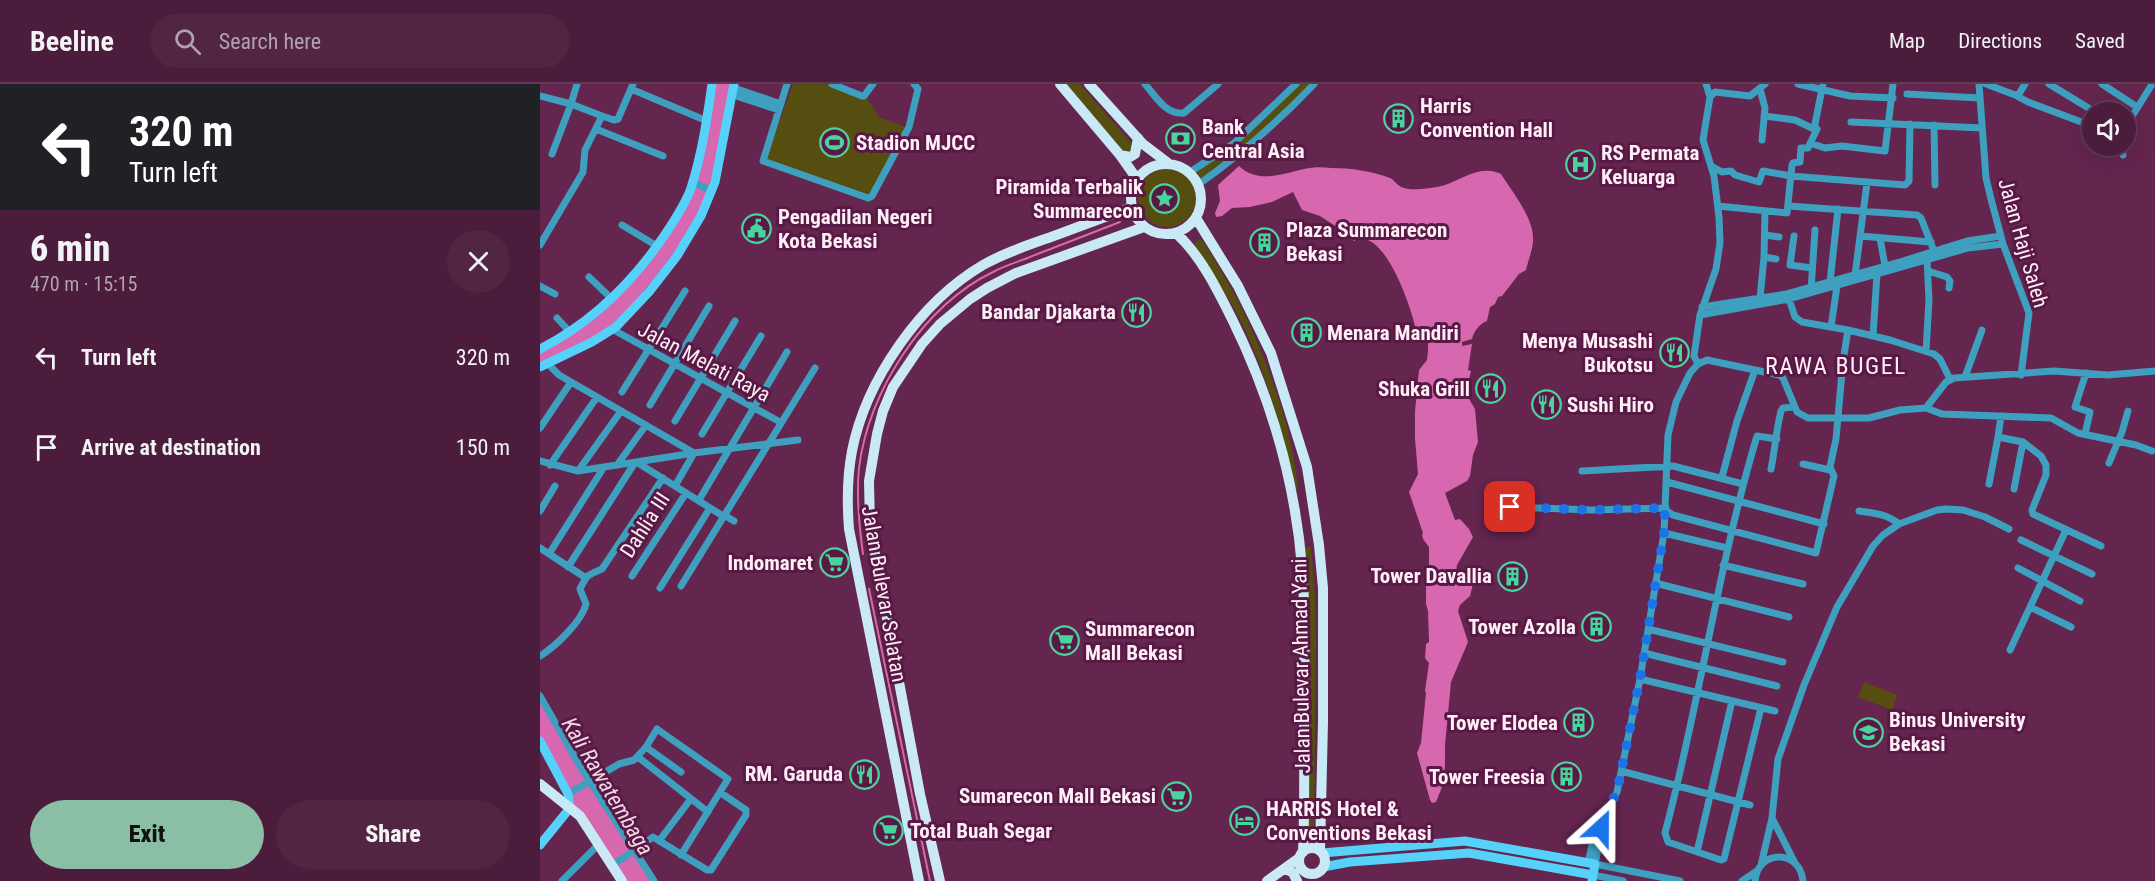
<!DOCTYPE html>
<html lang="en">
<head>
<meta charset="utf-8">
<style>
  :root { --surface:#4b1c3b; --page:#522542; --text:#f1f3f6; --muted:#b2a1af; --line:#623a55; --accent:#8abfa5 }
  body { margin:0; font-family:"Roboto Condensed",sans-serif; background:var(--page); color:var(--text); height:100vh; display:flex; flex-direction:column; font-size:22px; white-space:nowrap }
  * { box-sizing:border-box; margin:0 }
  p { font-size:20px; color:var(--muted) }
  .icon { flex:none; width:33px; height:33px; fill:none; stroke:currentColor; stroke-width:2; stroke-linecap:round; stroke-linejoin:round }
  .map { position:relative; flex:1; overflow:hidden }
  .sheet { display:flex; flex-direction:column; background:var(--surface); width:540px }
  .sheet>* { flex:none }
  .guide { background:#202124; color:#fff; overflow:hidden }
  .tools { position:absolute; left:1542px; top:18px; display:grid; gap:12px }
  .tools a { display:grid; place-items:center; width:54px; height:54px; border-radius:50%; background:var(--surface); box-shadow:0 6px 24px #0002,0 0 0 2px var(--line); font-size:30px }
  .pin { position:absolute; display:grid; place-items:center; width:51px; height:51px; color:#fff; margin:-26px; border-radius:12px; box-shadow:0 3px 9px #0006 }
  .me { position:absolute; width:66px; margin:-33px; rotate:24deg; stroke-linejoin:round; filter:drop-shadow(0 0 4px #0008) }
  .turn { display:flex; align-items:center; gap:21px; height:126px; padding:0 30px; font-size:27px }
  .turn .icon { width:78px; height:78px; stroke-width:2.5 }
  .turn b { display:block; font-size:42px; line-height:51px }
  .round { display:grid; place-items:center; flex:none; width:63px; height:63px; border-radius:32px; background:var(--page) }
  .head { display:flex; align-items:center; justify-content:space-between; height:102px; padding:0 30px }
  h1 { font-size:36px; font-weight:800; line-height:45px }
  .primary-button { display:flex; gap:12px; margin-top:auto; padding:12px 30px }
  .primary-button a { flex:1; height:69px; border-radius:36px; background:var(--accent); color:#111; font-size:24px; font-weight:800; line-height:69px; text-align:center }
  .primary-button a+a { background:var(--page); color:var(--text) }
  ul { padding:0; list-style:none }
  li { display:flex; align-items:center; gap:18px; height:90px; padding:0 30px }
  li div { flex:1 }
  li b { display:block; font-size:22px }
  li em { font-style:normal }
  header { display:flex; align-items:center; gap:36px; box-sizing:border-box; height:84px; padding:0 30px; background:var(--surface); border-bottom:2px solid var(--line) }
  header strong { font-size:28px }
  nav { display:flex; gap:33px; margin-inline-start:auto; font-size:21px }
  .search { width:420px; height:54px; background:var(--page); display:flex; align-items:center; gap:15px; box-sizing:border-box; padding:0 21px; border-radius:33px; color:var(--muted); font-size:22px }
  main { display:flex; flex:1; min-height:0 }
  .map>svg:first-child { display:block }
  .green { fill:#554e10 }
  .water { fill:#d767af }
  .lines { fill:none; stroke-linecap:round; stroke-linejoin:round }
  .stream { stroke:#d767af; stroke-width:2 }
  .street { stroke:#3e9fbf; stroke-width:7 }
  .secondary { stroke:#56d1f9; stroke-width:9 }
  .primary { stroke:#c9e9f6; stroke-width:10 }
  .route { stroke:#1a73e8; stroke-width:10; stroke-dasharray:0 18 }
  .labels { text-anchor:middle; stroke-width:6; stroke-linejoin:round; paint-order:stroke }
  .poi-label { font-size:21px; font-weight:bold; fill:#ffeef7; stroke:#581944; text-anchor:start }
  .street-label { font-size:21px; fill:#ffeef7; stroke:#581944 }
  .water-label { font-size:22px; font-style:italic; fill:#f4d7e7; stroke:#581944 }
  .quarter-label { font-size:24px; letter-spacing:1.5px; fill:#ffeef7; stroke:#581944 }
</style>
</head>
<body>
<header>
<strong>Beeline</strong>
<div class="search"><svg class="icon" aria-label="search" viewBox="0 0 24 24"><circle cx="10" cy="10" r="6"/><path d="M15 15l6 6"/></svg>Search here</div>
<nav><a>Map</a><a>Directions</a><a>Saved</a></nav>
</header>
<main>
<section class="sheet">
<div class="guide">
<div class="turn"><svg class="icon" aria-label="left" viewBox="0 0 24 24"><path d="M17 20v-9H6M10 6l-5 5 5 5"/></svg><div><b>320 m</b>Turn left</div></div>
</div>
<div class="head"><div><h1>6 min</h1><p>470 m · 15:15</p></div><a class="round"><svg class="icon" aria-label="close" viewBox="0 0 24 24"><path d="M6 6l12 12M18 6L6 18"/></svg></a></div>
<ul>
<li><svg class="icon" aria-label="left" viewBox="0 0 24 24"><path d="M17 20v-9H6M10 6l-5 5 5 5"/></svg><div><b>Turn left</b></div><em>320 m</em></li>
<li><svg class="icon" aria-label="arrive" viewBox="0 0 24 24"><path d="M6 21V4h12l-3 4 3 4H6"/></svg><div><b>Arrive at destination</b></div><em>150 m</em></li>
</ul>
<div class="primary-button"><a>Exit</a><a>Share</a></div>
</section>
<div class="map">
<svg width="1615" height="797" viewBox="0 0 1615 797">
  <rect width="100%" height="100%" fill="#64254f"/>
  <path class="green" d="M253,0H288L327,14L339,33L368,44L330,112L226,75Z
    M525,0H540L594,62V66L585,69Z
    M756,0H774L729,44L659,100L650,89L677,72Z
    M598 114a29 29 0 1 1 58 0a29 29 0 1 1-58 0Z
    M660,155L665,160C677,181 691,202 702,225C729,281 752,342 758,405L756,407C741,344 725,281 694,224C682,203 668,183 655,162V158Z
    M764,463H771L775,511L776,558L774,756L771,759L768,758Z
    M1324,598L1357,611L1352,626L1318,613Z"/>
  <path class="water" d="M172,0H194L184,57L155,142L76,243L0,283V265L80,206L145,116Z
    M699,82C718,100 742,90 764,85C773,83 783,83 791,84C811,84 831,87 850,94C854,96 856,100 861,103C869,107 887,105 897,103C919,99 938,79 961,90C973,109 995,135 993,158C992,168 988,177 986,186L979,190L962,212L958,213L955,220L950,223L947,237C939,240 934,247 932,255L922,258V262L932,260L928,286L931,287L927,304L929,307L928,313L935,325L938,358L933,371L930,392L927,397L905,409L915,436L920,435L929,445L933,453L917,481L916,487L922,492L931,494L933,500L930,512L920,521L918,527L928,558L911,598L905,661V682L902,703L896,718L892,719L890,716L877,669L881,659L886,609L885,607L889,579L885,574L886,560L889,558L888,527L886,520V481H889V463L883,455L882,450L883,449L869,408L878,390L875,355V327L879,286L887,276L888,266V259L883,253L877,252C875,232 844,139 814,157L806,149L780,132L762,126L753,108L732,118L710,123L692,124L682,132L676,133L675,129L680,117L678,101Z
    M0,611L114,797H82L30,724L0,657Z"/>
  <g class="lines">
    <path class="stream" d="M323,470C319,441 316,413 319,384C328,308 383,222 453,188C466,181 481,177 495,171C523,160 552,149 580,138
      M329,505L390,797"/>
    <path class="street" d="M247,0L223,77L328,114L332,112L369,43L378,5L374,0
      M292,0L322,12H324L333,0
      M605,0C616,13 626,31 644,29L678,0
      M1166,0L1170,13
      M1258,0L1310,12L1353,14
      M1439,0L1446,94L1451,115L1463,160L1489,229L1481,291
      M1446,0L1475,11L1479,10L1485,0
      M1509,0L1555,28
      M1562,0L1597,23
      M194,4L241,20
      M91,5L167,37
      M1220,5L1225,24L1222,56
      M1367,10L1439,14
      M193,11L239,26
      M1475,11L1488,18L1552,42
      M0,12L31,20L12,70
      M62,32L74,36L78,35L93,0
      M1224,32L1255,36L1274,45
      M1311,38L1442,44
      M1394,41L1395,101
      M1586,42L1611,2
      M56,45L123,72
      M1270,59L1285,64L1302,62L1345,67L1353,0
      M1581,62L1583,71
      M1171,82L1182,88L1191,87L1195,91L1219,98L1223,87L1251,92L1365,101L1369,97L1370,40
      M650,88L693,60L756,0
      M152,98L172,107
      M659,100C700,71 739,37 774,0
      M1178,122L1247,129L1252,81L1253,79L1260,78L1261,64H1268L1277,45H1274L1283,0
      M1248,122L1377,131L1381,134L1394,167
      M82,141L117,162
      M1225,151L1239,153
      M1254,152L1250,181L1272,184
      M1320,152L1391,158
      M1340,154L1345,182
      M0,161L43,88L45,66L62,32L31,20L37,0
      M1224,173L1236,175
      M1388,187L1407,193L1410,197L1409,204
      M1315,191L1327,99
      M49,193L72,215
      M1290,198L1298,125
      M0,202L15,210
      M1271,206L1275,146
      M1220,214L1224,173L1225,127
      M1249,215L1255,233L1262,238L1308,246L1350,256L1394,270L1400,275L1410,295
      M1162,223L1246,210L1363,177L1427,157L1461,152
      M1160,231L1249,215L1428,164L1463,160
      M17,234L29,247
      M1291,243L1297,202
      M72,245L240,338
      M1333,252L1337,190
      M1386,267L1389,216L1387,175
      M7,279L19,291L154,369L135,402
      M1158,280L1154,272L1160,231L1176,185L1180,159L1179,133L1174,92L1163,56L1170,13L1175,8L1210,12L1225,0
      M1425,293L1442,246
      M82,308L145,207
      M110,321L169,222
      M1386,324L1402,330L1511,334L1538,349L1596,361L1612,367
      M1461,332L1458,353L1483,358L1501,372L1506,381V391L1492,426L1493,430L1561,462
      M135,337L195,237
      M0,344L31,298
      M162,350L221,252
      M1545,350L1550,328L1535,323L1546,289
      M0,377L38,387L154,369L258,356
      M98,379L183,432
      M1569,379L1582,348L1588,327
      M1263,380L1290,386
      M10,381L57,313
      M77,381L106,341
      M1231,385C1235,365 1236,347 1241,327L1243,324L1254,323
      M38,387L81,327
      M1042,387L1133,382L1203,400
      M1182,393L1197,337L1215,286
      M1127,398L1284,440
      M1449,400L1458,353
      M1474,405L1483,358
      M159,416L247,268
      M971,423L1052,426L1126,424
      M1125,426L1133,431L1276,469L1294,392L1290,383L1296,355L1303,277L1308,246
      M0,427L15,402
      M1319,427C1334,429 1347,430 1359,440
      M184,431L194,437
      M1124,449L1187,464
      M1481,456L1552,490
      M0,464L46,494
      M9,470L64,383
      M1183,481L1263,500
      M28,483L94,380
      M1478,484L1540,517
      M92,492L146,409
      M1115,499L1249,533
      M141,502L275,284
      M120,504L170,424
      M1490,523L1531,543
      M1108,545L1243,578
      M1470,566L1526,446
      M1104,569L1237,602
      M0,572C15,563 42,537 46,520L40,505C47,490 48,491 62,485L123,394
      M1100,595L1235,627
      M0,612L40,682L114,797
      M1221,624L1184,775L1181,776L1128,758L1125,749C1160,618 1178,482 1217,352L1237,355
      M106,663L141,688
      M98,673L168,728
      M1081,687L1210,721
      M28,710L79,680L94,676L106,663L117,645L188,695L141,771
      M1232,734L1238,675L1264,601L1297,523L1333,462L1343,451L1359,440L1397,426L1406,425L1423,426L1445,433L1469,445
      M1060,739L1061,750L1055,780L1140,797
      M119,757L150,716
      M1157,768L1192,617
      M1048,779L1056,743L1067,728L1077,708L1100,595L1124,449L1128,351L1136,318L1150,289L1158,280L1167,276L1239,291L1243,294L1257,328L1268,334H1329L1360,326L1386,324L1406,298L1414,294L1514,287L1568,291L1615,287
      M73,781L113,753L167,786H171L206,731V726L181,709
      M1221,781L1232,734L1255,779
      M1053,791L1083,797
      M22,797L59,760
      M1202,797L1217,787
      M1215,797C1218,765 1260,765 1263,797"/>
    <path class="secondary" d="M0,265C51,239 92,199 124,152C134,137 145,121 151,104C162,70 167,35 172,0
      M0,283L52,258L76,243L109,208L137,172L161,132L175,98L194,0
      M0,657L28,710L30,724L0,761
      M782,769L925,757L1055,780L1052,797
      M783,783L810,778L929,769L1053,791"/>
    <path class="primary" d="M520,0L580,71L597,95
      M549,0L603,60L628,79
      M580,71L590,73L595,70L598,54
      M591 115a35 35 0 1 1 70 0a35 35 0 1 1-70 0Z
      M656,134L698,202L731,269L767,383L779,461L783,504V638L780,767
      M636,149C661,172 677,205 692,235C730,312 755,397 762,483C766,527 764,574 764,619C764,668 765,718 763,768
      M0,700L40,732L82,797
      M759 777a13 13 0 1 1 26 0a13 13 0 1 1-26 0Z
      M745,784L753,789L757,797
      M379,797L309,445C307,419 307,393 312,367C326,296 380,218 443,181C464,169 488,161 511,153C538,143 565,133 592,123
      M400,797L380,710L330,443L329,397L337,350L343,327L353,303L382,260L400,240L430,215L447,204L476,189L604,143
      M727,797L759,774"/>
  </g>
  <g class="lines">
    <path class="route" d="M970,423L1052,426L1125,424L1124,449L1100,595L1077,708L1060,739L1061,744"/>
  </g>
  <defs>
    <symbol id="building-ring" viewBox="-11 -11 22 22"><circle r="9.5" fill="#581944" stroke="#49d49d" stroke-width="1.5"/><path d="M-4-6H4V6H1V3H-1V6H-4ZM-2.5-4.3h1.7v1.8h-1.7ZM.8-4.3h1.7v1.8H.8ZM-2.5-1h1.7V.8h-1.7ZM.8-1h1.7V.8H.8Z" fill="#49d49d"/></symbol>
    <symbol id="bank-ring" viewBox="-11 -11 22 22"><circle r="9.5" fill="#581944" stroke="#49d49d" stroke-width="1.5"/><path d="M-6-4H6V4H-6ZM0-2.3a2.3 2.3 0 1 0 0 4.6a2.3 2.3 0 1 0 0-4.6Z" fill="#49d49d"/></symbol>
    <symbol id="stadium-ring" viewBox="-11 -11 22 22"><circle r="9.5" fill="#581944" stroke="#49d49d" stroke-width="1.5"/><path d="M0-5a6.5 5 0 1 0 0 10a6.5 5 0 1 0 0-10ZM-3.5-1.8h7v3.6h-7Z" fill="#49d49d"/></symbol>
    <symbol id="hospital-ring" viewBox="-11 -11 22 22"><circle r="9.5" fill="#581944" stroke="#49d49d" stroke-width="1.5"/><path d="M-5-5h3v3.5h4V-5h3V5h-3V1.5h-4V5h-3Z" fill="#49d49d"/></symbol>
    <symbol id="sight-ring" viewBox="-11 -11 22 22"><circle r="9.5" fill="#581944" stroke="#49d49d" stroke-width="1.5"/><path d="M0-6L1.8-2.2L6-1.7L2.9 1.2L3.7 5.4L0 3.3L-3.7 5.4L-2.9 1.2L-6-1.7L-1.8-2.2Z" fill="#49d49d"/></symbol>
    <symbol id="civic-ring" viewBox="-11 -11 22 22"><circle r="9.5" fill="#581944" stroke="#49d49d" stroke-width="1.5"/><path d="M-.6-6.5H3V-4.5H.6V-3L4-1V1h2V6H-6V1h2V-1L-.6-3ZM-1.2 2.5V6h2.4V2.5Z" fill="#49d49d"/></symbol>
    <symbol id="restaurant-ring" viewBox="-11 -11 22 22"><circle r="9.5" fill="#581944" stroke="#49d49d" stroke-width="1.5"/><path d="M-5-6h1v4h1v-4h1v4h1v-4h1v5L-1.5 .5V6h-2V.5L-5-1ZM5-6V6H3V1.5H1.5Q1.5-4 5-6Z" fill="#49d49d"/></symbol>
    <symbol id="supermarket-ring" viewBox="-11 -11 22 22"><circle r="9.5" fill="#581944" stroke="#49d49d" stroke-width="1.5"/><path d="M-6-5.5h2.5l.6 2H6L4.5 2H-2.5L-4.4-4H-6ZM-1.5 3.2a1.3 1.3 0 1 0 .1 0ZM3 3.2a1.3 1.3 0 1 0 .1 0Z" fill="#49d49d"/></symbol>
    <symbol id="university-ring" viewBox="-11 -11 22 22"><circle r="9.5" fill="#581944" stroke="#49d49d" stroke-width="1.5"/><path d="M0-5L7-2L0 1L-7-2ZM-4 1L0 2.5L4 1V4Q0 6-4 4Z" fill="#49d49d"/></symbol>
    <symbol id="hotel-ring" viewBox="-11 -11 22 22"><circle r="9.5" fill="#581944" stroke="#49d49d" stroke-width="1.5"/><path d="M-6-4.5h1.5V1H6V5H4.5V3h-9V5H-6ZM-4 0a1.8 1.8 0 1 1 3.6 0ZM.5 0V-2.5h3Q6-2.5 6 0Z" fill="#49d49d"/></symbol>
  </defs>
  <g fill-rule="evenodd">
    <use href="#building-ring" x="842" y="18" width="33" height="33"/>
    <use href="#bank-ring" x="624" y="38" width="33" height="33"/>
    <use href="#stadium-ring" x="278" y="42" width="33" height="33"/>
    <use href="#hospital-ring" x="1024" y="64" width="33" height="33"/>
    <use href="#sight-ring" x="608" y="98" width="33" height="33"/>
    <use href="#civic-ring" x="200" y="128" width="33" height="33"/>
    <use href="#building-ring" x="708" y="142" width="33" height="33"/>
    <use href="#restaurant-ring" x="580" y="212" width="33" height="33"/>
    <use href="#building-ring" x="750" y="232" width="33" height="33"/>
    <use href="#restaurant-ring" x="1118" y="252" width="33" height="33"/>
    <use href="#restaurant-ring" x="934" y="288" width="33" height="33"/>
    <use href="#restaurant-ring" x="990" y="304" width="33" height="33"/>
    <use href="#supermarket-ring" x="278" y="462" width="33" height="33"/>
    <use href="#building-ring" x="956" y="476" width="33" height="33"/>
    <use href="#building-ring" x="1040" y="526" width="33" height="33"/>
    <use href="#supermarket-ring" x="508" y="540" width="33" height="33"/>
    <use href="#building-ring" x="1022" y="622" width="33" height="33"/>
    <use href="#university-ring" x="1312" y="632" width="33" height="33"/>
    <use href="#restaurant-ring" x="308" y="674" width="33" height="33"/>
    <use href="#building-ring" x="1010" y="676" width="33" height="33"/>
    <use href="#supermarket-ring" x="620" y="696" width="33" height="33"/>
    <use href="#hotel-ring" x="688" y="720" width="33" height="33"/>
    <use href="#supermarket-ring" x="332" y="730" width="33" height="33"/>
  </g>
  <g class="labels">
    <g class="poi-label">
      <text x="880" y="29">Harris<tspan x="880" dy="24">Convention Hall</tspan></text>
      <text x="662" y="50">Bank<tspan x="662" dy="24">Central Asia</tspan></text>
      <text x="316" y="66">Stadion MJCC</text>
      <text x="1061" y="76">RS Permata<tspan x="1061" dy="24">Keluarga</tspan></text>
      <text x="603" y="110" text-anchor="end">Piramida Terbalik<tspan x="603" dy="24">Summarecon</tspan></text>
      <text x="238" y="140">Pengadilan Negeri<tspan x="238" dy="24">Kota Bekasi</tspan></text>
      <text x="746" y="153">Plaza Summarecon<tspan x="746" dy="24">Bekasi</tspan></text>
      <text x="576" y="235" text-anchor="end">Bandar Djakarta</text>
      <text x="787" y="256">Menara Mandiri</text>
      <text x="1113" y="264" text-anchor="end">Menya Musashi<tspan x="1113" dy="24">Bukotsu</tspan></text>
      <text x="930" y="312" text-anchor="end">Shuka Grill</text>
      <text x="1027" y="328">Sushi Hiro</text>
      <text x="273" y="486" text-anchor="end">Indomaret</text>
      <text x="952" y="499" text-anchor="end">Tower Davallia</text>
      <text x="1036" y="550" text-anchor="end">Tower Azolla</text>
      <text x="545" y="552">Summarecon<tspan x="545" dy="24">Mall Bekasi</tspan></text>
      <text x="1349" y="643">Binus University<tspan x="1349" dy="24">Bekasi</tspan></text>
      <text x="1018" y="646" text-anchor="end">Tower Elodea</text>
      <text x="303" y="697" text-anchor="end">RM. Garuda</text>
      <text x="1005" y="700" text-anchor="end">Tower Freesia</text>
      <text x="616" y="719" text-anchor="end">Sumarecon Mall Bekasi</text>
      <text x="726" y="732">HARRIS Hotel &amp;<tspan x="726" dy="24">Conventions Bekasi</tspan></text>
      <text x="370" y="754">Total Buah Segar</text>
    </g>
    <g class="street-label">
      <text transform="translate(1483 159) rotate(74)" y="7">Jalan Haji Saleh</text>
      <text transform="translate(164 278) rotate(28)" y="7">Jalan Melati Raya</text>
      <text transform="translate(105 441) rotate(-57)" y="7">Dahlia III</text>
      <text transform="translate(344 510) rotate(80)" y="7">Jalan Bulevar Selatan</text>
      <text transform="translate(761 582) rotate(-91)" y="7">Jalan Bulevar Ahmad Yani</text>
    </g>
    <g class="water-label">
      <text transform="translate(68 702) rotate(59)" y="8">Kali Rawatembaga</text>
    </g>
    <g class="quarter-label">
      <text x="1296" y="290">RAWA BUGEL</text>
    </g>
  </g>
</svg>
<div class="tools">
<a><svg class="icon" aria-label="sound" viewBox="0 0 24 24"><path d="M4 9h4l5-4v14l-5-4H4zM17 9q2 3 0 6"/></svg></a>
</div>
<div class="pin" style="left:970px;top:423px;background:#d93025"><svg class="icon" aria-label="arrive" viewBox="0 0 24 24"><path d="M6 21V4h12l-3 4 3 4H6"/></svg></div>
<svg class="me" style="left:1061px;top:744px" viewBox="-20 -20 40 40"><path d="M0-17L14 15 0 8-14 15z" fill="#1a73e8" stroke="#fff" stroke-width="4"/></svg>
</div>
</main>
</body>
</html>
